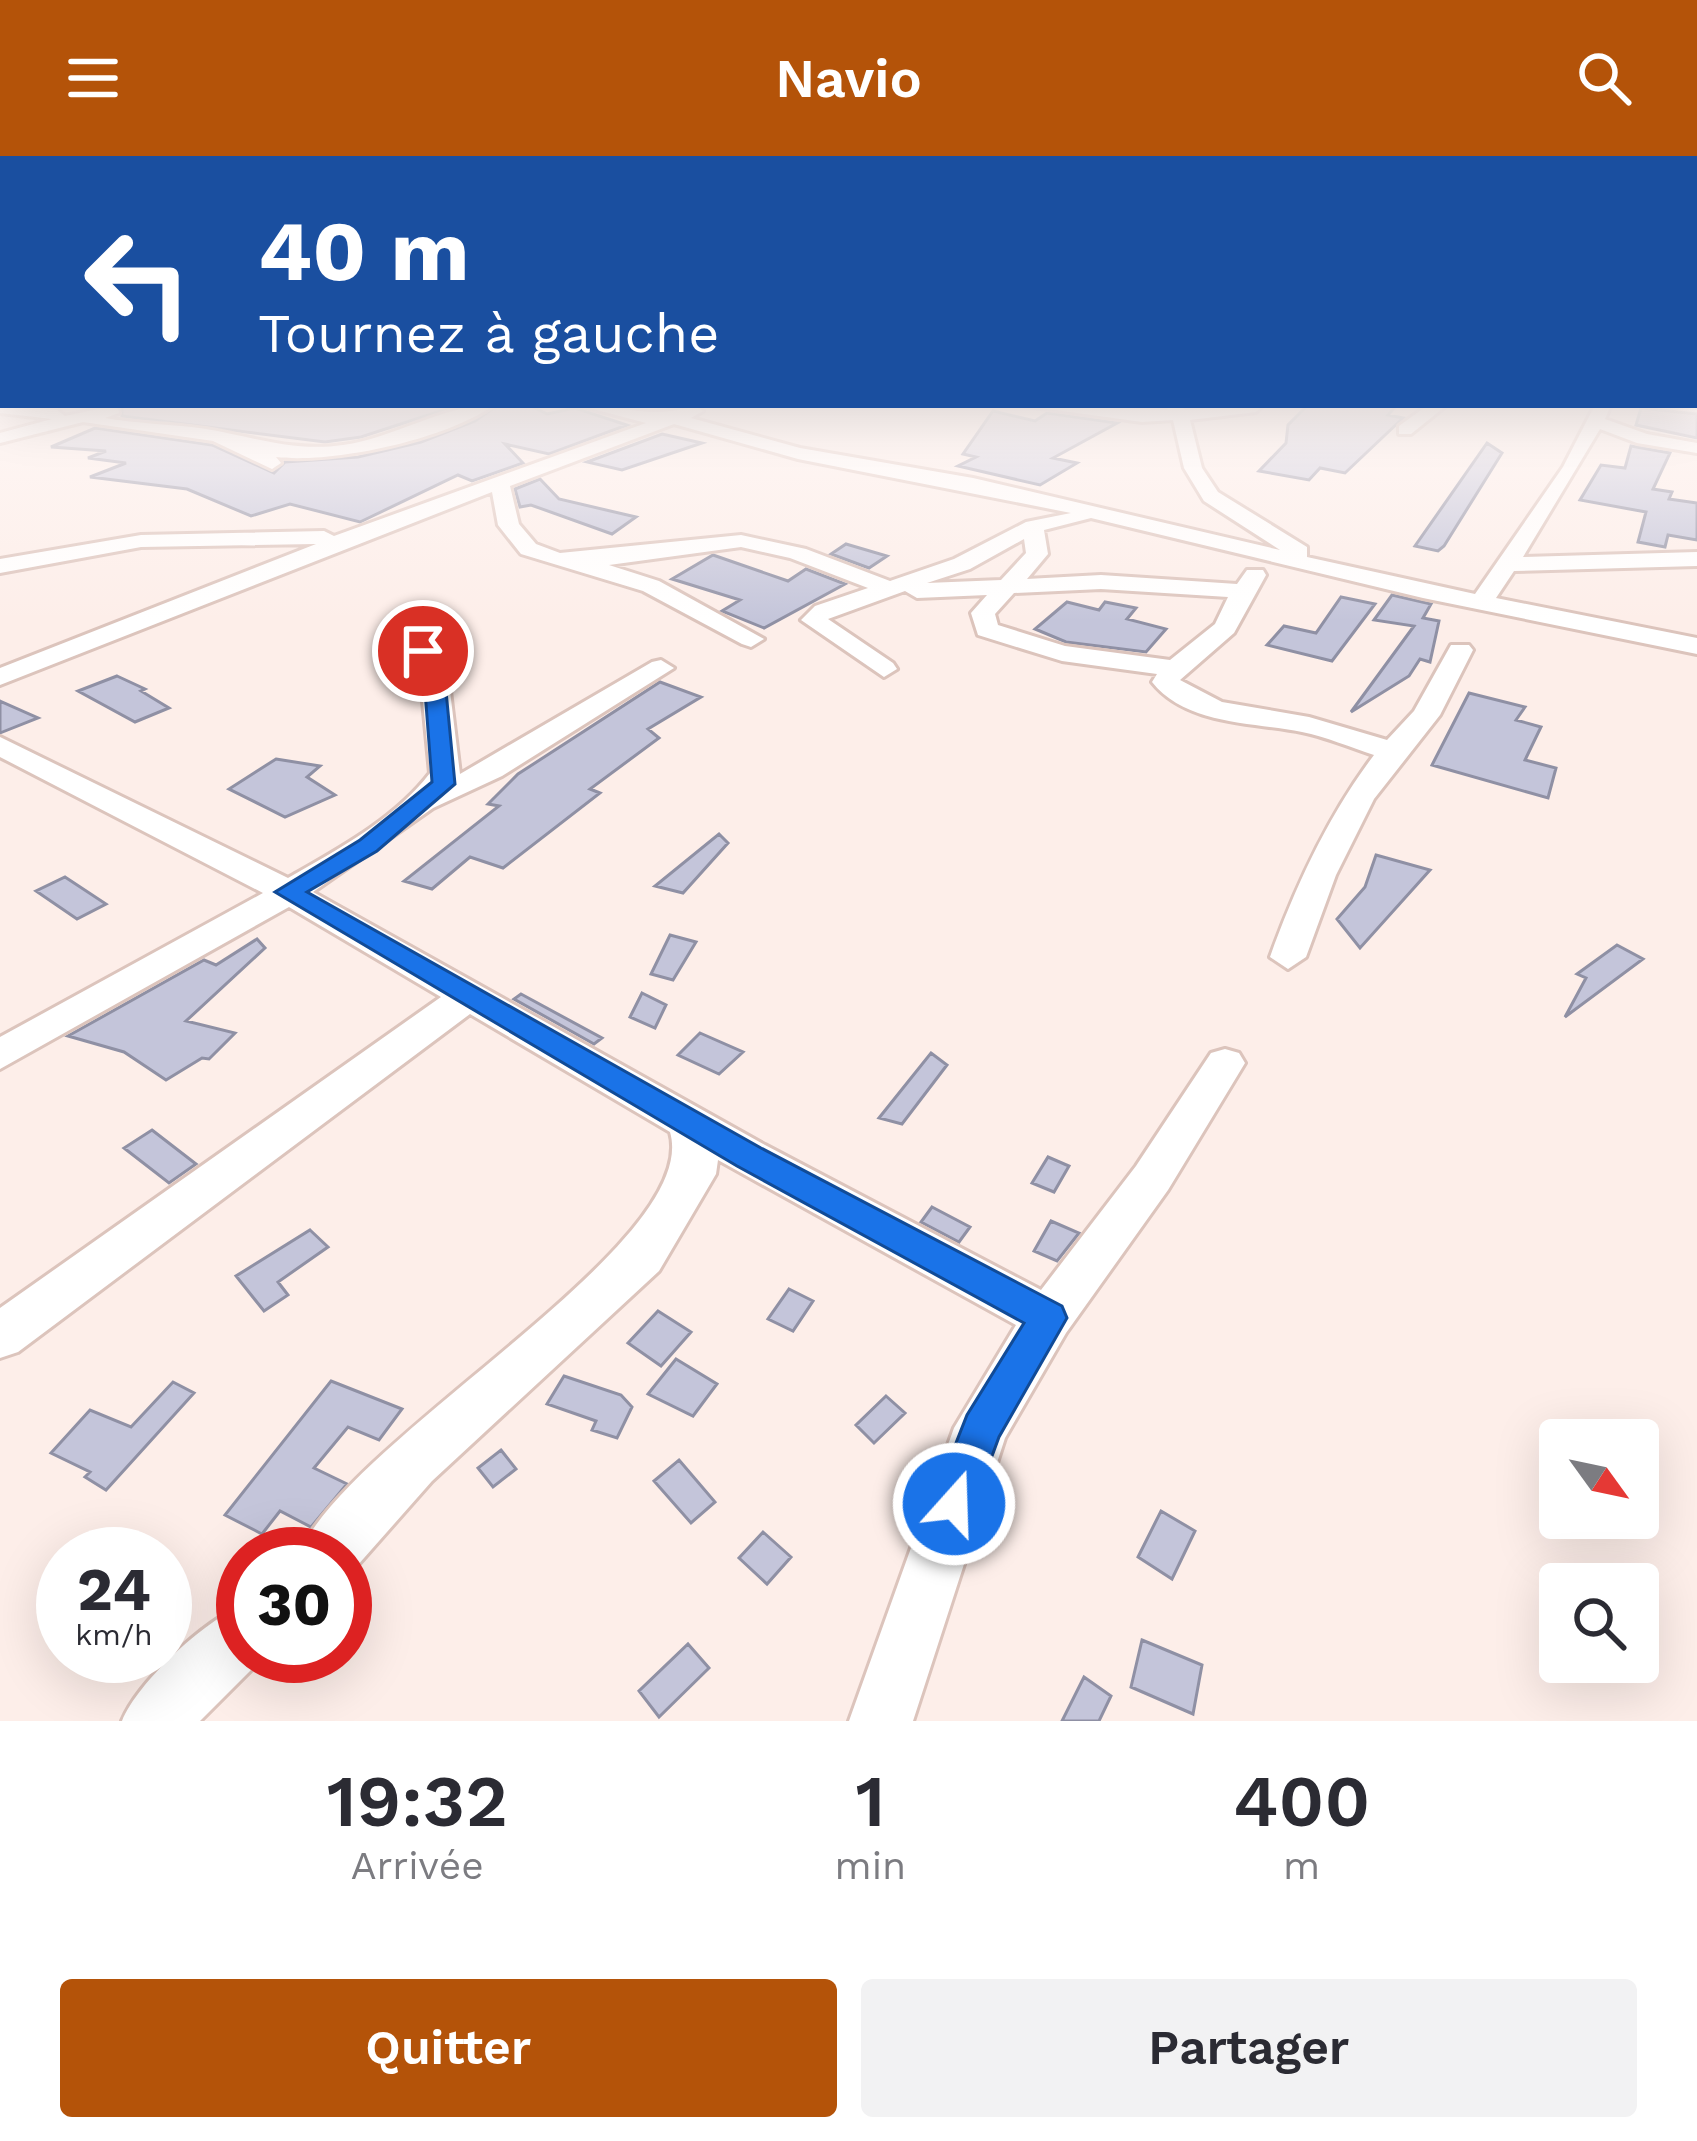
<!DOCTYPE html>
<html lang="fr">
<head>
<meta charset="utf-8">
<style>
  :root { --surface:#fff; --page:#f2f2f3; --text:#2b2b33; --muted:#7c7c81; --accent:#b45309 }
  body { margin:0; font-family:"Work Sans",sans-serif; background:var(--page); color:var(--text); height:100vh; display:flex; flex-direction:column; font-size:45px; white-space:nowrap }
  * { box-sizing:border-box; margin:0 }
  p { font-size:39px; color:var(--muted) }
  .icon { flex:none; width:66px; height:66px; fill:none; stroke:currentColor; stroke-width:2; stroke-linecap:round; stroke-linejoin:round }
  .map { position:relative; height:1565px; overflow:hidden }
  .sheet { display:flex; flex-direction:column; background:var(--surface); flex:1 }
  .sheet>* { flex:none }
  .banner { position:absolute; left:0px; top:0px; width:1698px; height:252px; box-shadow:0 12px 48px #0002; background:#1a4fa0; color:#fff; overflow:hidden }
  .needle { width:78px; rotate:123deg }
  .fabs { position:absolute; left:1539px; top:1263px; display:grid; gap:24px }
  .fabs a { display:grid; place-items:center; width:120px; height:120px; border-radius:12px; background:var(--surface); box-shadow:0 12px 48px #0002; font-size:60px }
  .speed { position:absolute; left:36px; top:1371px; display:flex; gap:24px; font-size:60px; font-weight:700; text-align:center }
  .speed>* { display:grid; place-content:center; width:156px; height:156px; border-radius:50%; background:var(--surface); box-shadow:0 12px 48px #0002; line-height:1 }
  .speed small { font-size:30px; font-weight:400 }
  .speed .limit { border:18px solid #d22; background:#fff; color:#111 }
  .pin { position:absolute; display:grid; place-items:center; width:102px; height:102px; color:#fff; margin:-51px; border:6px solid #fff; border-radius:50%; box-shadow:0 3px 12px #0007 }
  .me { position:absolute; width:132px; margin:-66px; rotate:20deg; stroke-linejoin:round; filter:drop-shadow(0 0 9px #0008) }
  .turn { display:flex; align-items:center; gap:42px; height:252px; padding:0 60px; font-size:54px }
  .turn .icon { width:156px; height:156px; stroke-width:2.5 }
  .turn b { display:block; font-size:84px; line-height:102px }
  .eta { display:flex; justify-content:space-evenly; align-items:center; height:204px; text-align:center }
  .eta b { font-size:72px; font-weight:600; line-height:84px }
  .button { display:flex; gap:24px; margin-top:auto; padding:24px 60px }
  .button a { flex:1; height:138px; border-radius:12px; background:var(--accent); color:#fff; font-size:48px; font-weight:600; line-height:138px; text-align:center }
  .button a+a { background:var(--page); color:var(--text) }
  header { display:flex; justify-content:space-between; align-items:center; height:156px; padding:0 60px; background:var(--accent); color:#fff; font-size:54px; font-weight:600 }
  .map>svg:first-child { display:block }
  .building { fill:#c4c5da; stroke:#8f90a4; stroke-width:3 }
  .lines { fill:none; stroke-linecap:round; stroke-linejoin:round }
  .minor-casing { stroke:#dcc4bc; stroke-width:6 }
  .minor { fill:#fff; fill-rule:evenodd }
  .route { fill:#1a73e8; stroke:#114b97; stroke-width:3 }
</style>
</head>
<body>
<header><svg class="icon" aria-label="menu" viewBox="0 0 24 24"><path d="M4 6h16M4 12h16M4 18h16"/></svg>Navio<svg class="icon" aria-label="search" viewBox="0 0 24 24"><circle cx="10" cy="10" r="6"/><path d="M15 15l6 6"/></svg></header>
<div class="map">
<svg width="1697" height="1565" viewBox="0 0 1697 1565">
  <rect width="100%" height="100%" fill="#fdeee9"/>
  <path class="building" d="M122,249H459L361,281L325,286L122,260Z
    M498,249H529L547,258L575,252L627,269L549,298L505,288L523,307L472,325L458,319L360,366L290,348L251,360L187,333L90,321L126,307L88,302L106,295L51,291L95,272L212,289L274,317L285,306L358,301L421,286L475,265Z
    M1308,249H1397L1388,259L1403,262L1345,317L1320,312L1309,324L1259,315L1286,287L1288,269Z
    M1641,252L1697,258V282L1636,269Z
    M993,255L1035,265L1047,257L1117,267L1053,302L1077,307L1040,329L958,310L976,301L963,298Z
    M662,278L702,287L622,314L587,306Z
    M1487,287L1502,297L1444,390L1438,395L1415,390Z
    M1631,290L1670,297L1653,333L1672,336L1669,343L1697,347V384L1668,379L1665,391L1638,386L1646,356L1580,344L1601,309L1625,312Z
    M540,323L559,343L636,361L612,378L531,349L520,351L515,333Z
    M846,388L887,400L869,412L831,398Z
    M713,399L788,425L806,413L845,428L764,472L722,455L740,444L672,423Z
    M1392,439L1431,448L1423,462L1439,465L1430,506L1420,503L1409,520L1351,556L1414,470L1374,464Z
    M1341,441L1375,448L1332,505L1267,489L1284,470L1316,477Z
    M1067,446L1099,454L1105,446L1136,452L1127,463L1166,473L1146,496L1066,486L1035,473Z
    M117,520L145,533L141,535L169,552L135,566L78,535Z
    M660,526L701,541L648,573L659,582L590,633L600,637L503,712L470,701L432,733L404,725L499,650L488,648L518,618Z
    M1469,537L1525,551L1516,564L1541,571L1525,604L1556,612L1548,642L1432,609Z
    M0,545L38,562L0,577Z
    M276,603L320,610L307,621L335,639L285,661L229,633Z
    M719,678L728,687L683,737L655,730Z
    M1376,699L1430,714L1360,792L1337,763L1365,731Z
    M65,721L106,748L77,763L36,735Z
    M670,779L696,786L673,824L651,818Z
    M257,783L265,792L186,865L235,877L209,903L202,902L166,924L124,896L68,880L204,804L216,809Z
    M1617,789L1643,803L1565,861L1586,822L1577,818Z
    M642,837L666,849L655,872L630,861Z
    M521,838L602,882L594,888L514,843Z
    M700,877L743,896L719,918L678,899Z
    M931,897L947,909L902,968L879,962Z
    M152,974L196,1008L169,1027L124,992Z
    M1048,1001L1069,1010L1054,1036L1032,1027Z
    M932,1051L970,1071L959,1086L921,1066Z
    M1051,1065L1079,1077L1057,1105L1034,1095Z
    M310,1074L328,1091L278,1126L288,1139L264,1155L236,1120Z
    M789,1133L813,1145L793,1175L768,1163Z
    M658,1155L691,1176L661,1210L628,1187Z
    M676,1203L717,1228L693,1260L648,1238Z
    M564,1220L621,1239L632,1251L617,1282L592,1274L596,1265L547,1248Z
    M331,1225L402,1253L379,1284L348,1271L314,1312L347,1328L311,1371L280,1355L262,1378L225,1359Z
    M173,1226L194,1237L106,1334L85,1321L90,1316L51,1297L90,1254L131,1271Z
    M886,1240L905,1257L874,1287L856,1269Z
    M501,1294L516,1313L493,1331L478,1312Z
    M679,1304L715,1346L691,1367L654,1325Z
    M1161,1355L1195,1375L1172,1423L1138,1401Z
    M763,1376L791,1401L767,1428L739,1402Z
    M1142,1484L1202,1509L1193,1558L1131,1531Z
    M688,1488L709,1512L659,1561L639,1535Z
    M1084,1521L1111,1540L1099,1565H1062Z"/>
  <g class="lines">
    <defs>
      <path id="minor" d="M0,247L57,254L65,260L117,249L119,257L105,262C138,268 173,268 206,273C254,281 293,296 343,289C395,282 442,249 494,249C447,283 333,308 276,301L281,307L272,313L213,285L83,266L0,287V277L52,263L0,257Z
        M578,249C626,249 647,264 695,250L703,255L691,262L800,292L973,322L1280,394L1204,345L1184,312L1173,264L1142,266L1019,249L1168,254L1165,249H1181L1185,254L1263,249L1256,256L1190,264L1202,312L1218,336L1307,391V401L1475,438L1563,311L1595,249H1611L1605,263L1647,278L1697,287V297L1637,287L1600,273L1523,401L1697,396V410L1514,415L1496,442L1697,482V498L1423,442L1091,362L1044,374L1048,398L1027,423L1101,419L1237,428L1247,414H1263L1266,419L1234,477L1180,524L1222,546L1309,561L1387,584L1414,555L1451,489H1469L1473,494L1440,559L1374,643L1336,719L1306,801L1288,813L1270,801C1296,729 1328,660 1374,599C1350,591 1326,581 1302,576C1252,566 1186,569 1152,526L1157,518L1062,505L978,479L971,457L987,439L917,442L905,435L828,463L893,507L897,513L884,521L801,464L815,450L868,432L790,402L741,391L609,409L659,425L764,483L751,491L742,488L643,435L521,398L498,369L492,336L0,529V512L316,388L141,391L0,417V403L141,379L324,375L334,380L646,267ZM674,268L798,303L1071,357L1026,366L954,403L890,425L806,393L741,379L560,397L536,388L519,368L510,330ZM1024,383L1026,397L1001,424L927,427L970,413ZM1101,433L1228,441L1215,468L1170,504L1065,490L998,469L995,458L1014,437Z
        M1428,249H1447L1411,278H1399V270Z
        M423,487L436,495L450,535L460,618L652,506L661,504L674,512L502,620L433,652L313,736L765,989L1041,1134L1136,1010L1211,897L1225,893L1239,897L1245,907L1168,1034L1066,1177L1005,1282L913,1565H849L954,1272L1016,1169L718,1004L716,1018L659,1115L432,1325L349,1419L345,1398H299C347,1282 703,1088 670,976L470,858L18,1196L0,1202V1152L441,841L289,751L0,913V881L263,737L0,601V581L288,722C337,694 395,663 430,617L422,535L410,495Z
        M243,1449V1500H265L200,1565H122C138,1526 204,1465 243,1449Z"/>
    </defs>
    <use href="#minor" class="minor-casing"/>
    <use href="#minor" class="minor"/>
  </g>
  <linearGradient id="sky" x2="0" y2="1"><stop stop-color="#8dc0df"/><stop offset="0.53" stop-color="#fef7f5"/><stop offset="1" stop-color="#fef7f5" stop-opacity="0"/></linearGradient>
  <rect width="1697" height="465" fill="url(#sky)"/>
  <path class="route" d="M423,489L432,495L446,535L455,628L377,695L307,736L761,992L1062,1150L1067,1162L999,1281L969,1363L954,1370L939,1363L932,1348L967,1259L1024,1167L737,1010L275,736L360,684L432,626L425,535L413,495Z"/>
</svg>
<div class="fabs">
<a><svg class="needle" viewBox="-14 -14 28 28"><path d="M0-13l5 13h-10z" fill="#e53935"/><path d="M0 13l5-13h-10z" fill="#7c7c81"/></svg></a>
<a><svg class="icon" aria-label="search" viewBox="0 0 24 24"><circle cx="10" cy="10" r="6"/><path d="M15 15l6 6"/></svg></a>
</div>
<div class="speed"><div>24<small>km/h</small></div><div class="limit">30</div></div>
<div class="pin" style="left:423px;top:495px;background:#d93025"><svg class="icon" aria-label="arrive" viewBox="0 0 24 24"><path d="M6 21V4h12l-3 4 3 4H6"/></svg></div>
<svg class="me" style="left:954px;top:1348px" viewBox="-20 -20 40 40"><circle r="17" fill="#1a73e8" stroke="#fff" stroke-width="3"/><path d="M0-11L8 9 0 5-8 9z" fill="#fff"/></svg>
<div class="banner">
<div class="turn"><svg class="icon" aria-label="left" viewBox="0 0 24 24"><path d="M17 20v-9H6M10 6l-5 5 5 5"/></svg><div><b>40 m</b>Tournez à gauche</div></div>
</div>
</div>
<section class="sheet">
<div class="eta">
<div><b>19:32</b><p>Arrivée</p></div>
<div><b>1</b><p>min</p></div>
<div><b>400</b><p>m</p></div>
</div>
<div class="button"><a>Quitter</a><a>Partager</a></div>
</section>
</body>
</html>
